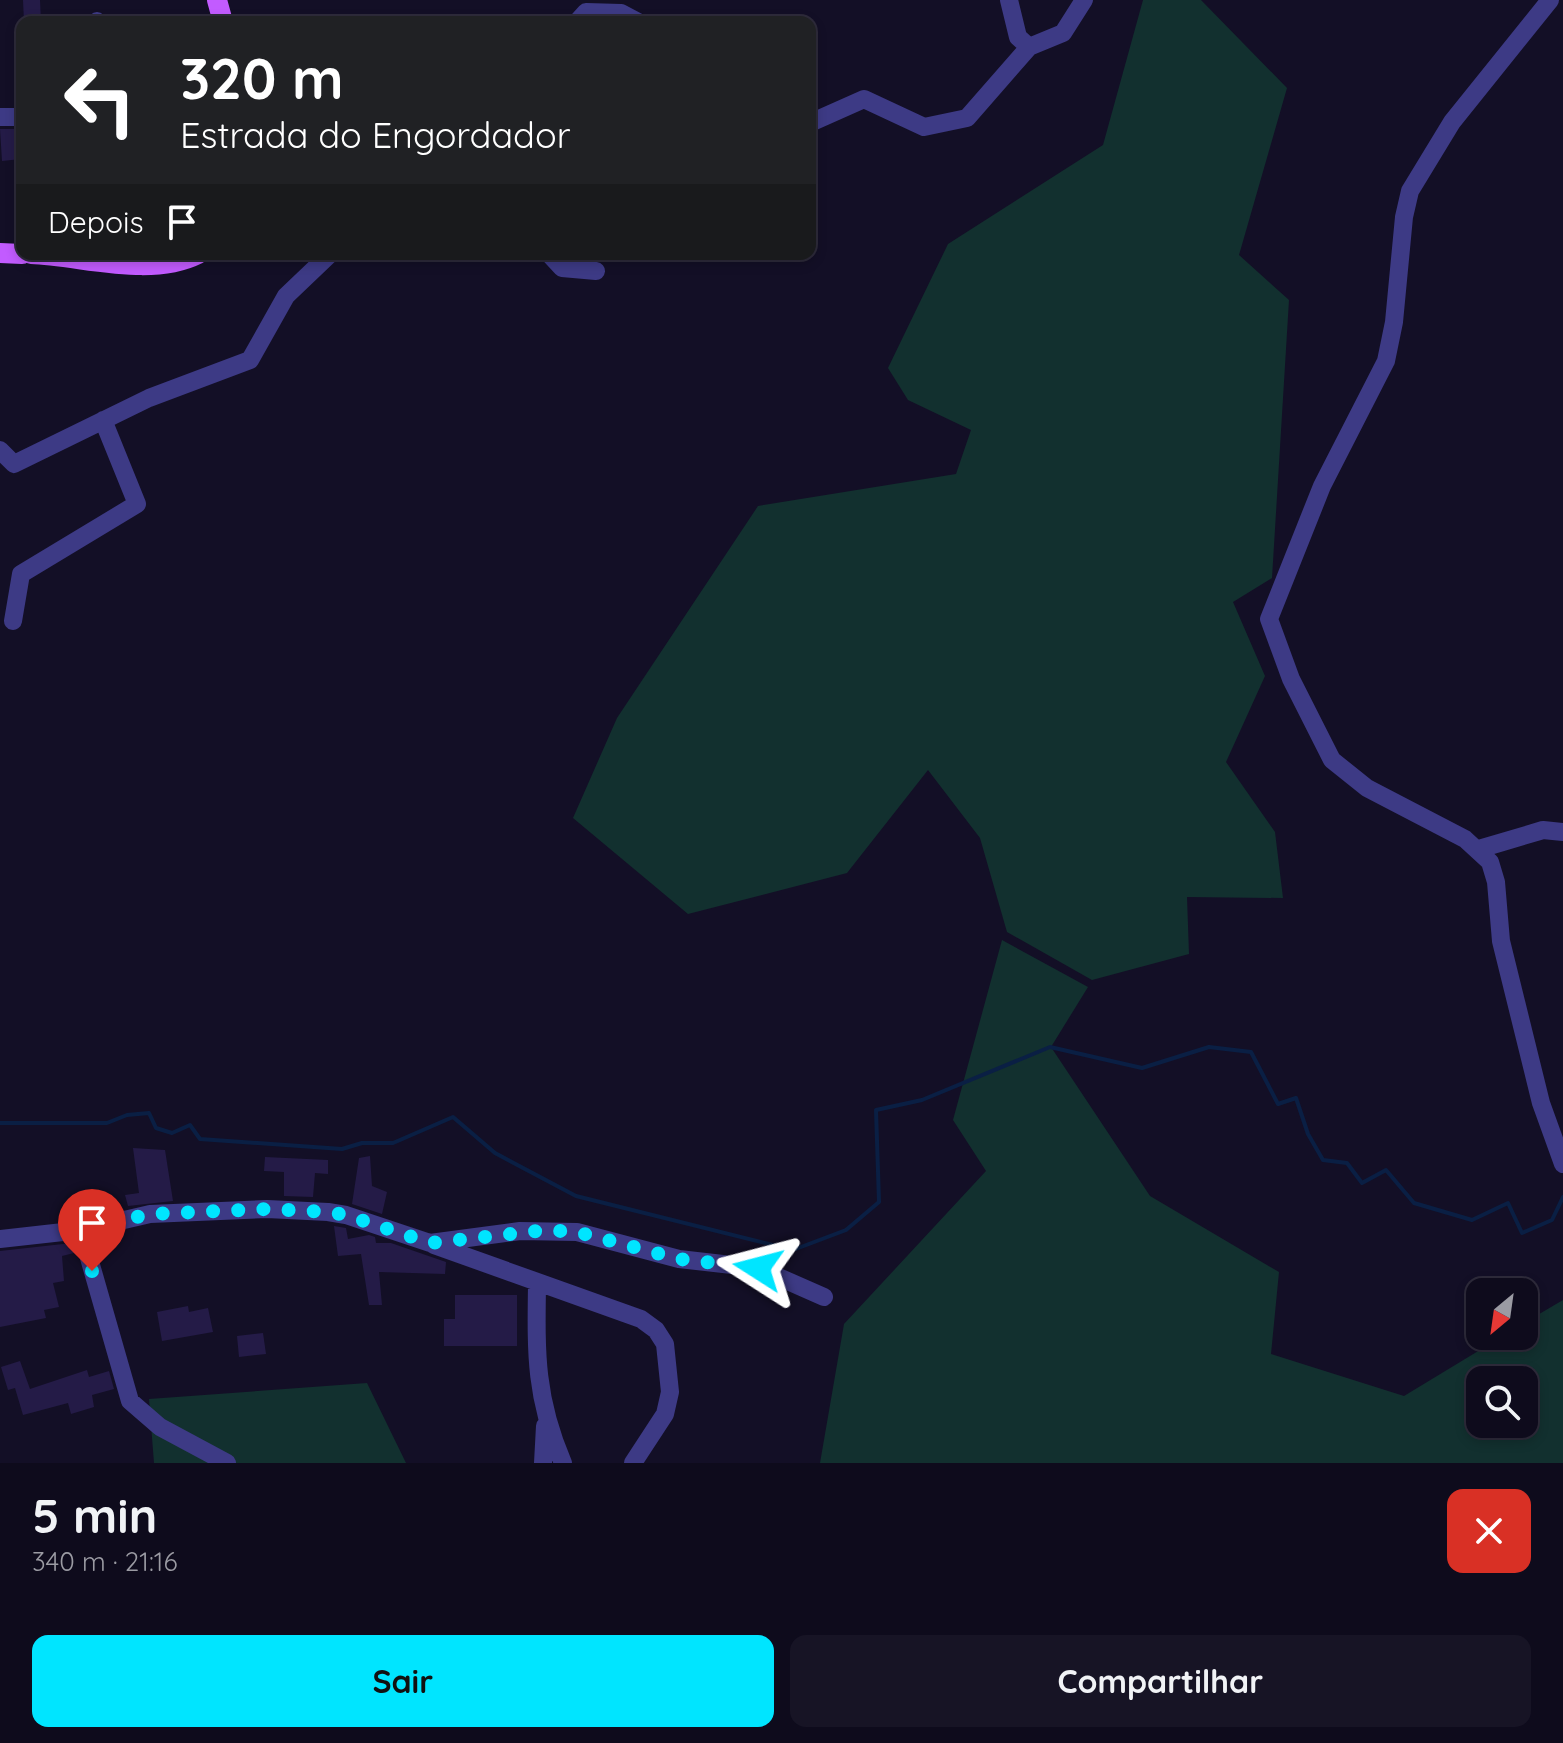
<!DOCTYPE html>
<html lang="pt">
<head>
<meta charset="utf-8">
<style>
  :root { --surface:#0e0b1c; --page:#171425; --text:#f1f3f6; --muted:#9b9ba3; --line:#2e2b3b; --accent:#00e5ff }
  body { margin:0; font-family:Quicksand,sans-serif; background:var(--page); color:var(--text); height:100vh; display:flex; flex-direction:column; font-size:30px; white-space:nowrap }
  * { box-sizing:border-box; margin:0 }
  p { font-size:26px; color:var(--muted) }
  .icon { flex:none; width:44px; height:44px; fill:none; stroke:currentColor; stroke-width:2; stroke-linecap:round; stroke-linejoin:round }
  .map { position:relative; height:1463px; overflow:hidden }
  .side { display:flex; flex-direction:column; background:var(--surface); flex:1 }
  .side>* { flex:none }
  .hud { position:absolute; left:16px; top:16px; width:800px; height:244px; border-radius:16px; box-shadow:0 4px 12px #0003,0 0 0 2px var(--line); background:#202124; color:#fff; overflow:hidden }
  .needle { width:52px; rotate:209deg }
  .controls { position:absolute; left:1466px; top:1278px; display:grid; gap:16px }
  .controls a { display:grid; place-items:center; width:72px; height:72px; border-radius:16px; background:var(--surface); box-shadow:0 4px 12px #0003,0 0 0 2px var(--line); font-size:40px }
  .pin { position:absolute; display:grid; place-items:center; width:68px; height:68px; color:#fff; margin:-82px -34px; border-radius:50% 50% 50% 0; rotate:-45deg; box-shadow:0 0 8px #0007 }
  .pin .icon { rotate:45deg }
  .me { position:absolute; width:88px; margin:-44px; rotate:279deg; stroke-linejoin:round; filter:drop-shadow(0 0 6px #0008) }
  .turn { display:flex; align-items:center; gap:28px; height:168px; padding:0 32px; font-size:36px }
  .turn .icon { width:104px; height:104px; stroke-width:2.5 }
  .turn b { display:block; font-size:56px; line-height:68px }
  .then { display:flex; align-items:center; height:76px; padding:0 32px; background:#0003; gap:16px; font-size:30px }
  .round { display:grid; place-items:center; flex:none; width:84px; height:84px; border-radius:16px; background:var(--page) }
  .headline { display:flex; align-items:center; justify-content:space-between; height:136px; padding:0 32px }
  h1 { font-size:48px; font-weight:700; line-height:60px }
  .cta { display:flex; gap:16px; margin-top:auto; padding:16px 32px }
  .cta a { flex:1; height:92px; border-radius:16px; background:var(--accent); color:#111; font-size:32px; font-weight:700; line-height:92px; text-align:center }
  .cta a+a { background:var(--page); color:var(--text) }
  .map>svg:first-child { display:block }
  .green { fill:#12302f; fill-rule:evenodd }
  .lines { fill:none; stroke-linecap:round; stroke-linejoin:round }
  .stream { stroke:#0a1f44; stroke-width:4 }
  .building { fill:#241b47 }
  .minor { stroke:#3d3a85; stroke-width:18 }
  .major { stroke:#c25bff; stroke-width:20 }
  .route { stroke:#00e5ff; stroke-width:14; stroke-dasharray:0 25.2 }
</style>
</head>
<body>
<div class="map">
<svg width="1563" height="1463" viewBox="0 0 1563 1463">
  <rect width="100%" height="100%" fill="#130f26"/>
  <path class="green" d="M1143,0H1201L1287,88L1239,255L1289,300L1272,578L1233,602L1265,676L1226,762L1275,832L1283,898L1187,897L1189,954L1092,980L1007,932L980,838L928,770L847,873L688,914L573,818L617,718L758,506L956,474L971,430L908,400L888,368L948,244L1103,145Z
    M1002,940L1088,987L1051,1047L1150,1196L1279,1272L1271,1354L1404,1396L1503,1336H1524V1323L1563,1300V1463H820L844,1324L986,1171L953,1120ZM1524,1380V1424H1480V1380Z
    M367,1383L406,1463H154L149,1399Z"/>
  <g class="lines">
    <path class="stream" d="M0,1123H107L127,1115L149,1113L156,1128L172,1133L190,1125L200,1139L342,1149L362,1143H393L453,1117L495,1153L576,1196L793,1250L846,1230L879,1202L876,1110L922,1100L1050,1047L1142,1068L1209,1047L1251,1052L1278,1104L1296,1098L1308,1134L1323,1160L1347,1163L1362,1183L1386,1170L1414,1203L1472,1220L1508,1203L1522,1233L1552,1220L1563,1197"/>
  </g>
  <path class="building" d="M23,0H40L41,22H24Z
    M0,129H18L21,159L2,161Z
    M133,1148L165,1150L173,1201L128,1206L125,1195L139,1193Z
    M370,1156L372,1186L387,1192L382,1214L352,1204L359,1158Z
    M265,1157L328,1160V1174L315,1173L313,1197L284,1196V1172L264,1171Z
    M334,1226L346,1228L348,1239L369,1235L375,1237L376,1243H391L446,1262L445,1274L379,1272L382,1305H369L361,1254L338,1256Z
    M72,1243L74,1253L62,1256L64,1281L53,1283L59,1307L44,1310L46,1318L0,1327V1251Z
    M455,1295H517V1346H444V1319H455Z
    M188,1306L189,1312L208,1308L213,1332L162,1341L157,1312Z
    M263,1333L266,1354L239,1357L237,1336Z
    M20,1361L30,1389L87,1370L89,1377L109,1371L114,1389L92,1395L94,1407L71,1414L68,1403L23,1415L15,1388L8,1390L1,1367Z"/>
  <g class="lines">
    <path class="minor" d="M1009,0L1018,37L1029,47
      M1550,0L1452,122L1410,191L1404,217L1394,322L1386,361L1322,486L1269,619L1291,679L1332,760L1367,788L1465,839L1490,862L1496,882L1501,941L1541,1103L1563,1164
      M97,21V22
      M577,22L586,12L621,13L638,22
      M0,117H22
      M810,123L864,99L924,127L967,118L1029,47L1063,33L1084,0
      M549,254L562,268L596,271
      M0,450L14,464L149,398L250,360L286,296L330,254
      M13,621L21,574L137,504L103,420
      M1479,849L1543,830L1563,832
      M81,1230L130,1401L160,1427L227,1463
      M0,1239L81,1230L150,1214L267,1209L328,1212L346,1215L430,1243L520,1231L577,1232L679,1259L758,1268L824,1297
      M434,1245L641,1319L656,1330L665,1344L670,1392L665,1414L633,1463
      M537,1284C536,1353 535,1398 563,1463
      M543,1463L545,1426"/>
    <path class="major" d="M217,0L223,22
      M0,253L22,254
      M31,254C83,256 150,278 198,254"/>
  </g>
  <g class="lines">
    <path class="route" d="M92,1271L81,1230L150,1214L267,1209L328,1212L346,1215L430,1243L547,1230L577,1232L679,1259L758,1268"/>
  </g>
</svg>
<div class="controls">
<a><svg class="needle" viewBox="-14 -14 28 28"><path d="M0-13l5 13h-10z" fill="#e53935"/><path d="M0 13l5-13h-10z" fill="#9b9ba3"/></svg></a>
<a><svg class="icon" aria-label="search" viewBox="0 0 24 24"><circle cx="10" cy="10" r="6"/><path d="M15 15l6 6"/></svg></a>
</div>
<div class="pin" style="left:92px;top:1271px;background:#d93025"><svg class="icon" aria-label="arrive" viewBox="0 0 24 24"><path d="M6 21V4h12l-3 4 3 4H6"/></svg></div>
<svg class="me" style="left:758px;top:1268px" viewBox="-20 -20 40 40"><path d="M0-17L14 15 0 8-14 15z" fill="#00e5ff" stroke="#fff" stroke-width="4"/></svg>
<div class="hud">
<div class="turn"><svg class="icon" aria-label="left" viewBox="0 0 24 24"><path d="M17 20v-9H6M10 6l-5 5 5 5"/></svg><div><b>320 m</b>Estrada do Engordador</div></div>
<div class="then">Depois<svg class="icon" aria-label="arrive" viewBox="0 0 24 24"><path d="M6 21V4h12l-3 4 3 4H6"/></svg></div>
</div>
</div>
<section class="side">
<div class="headline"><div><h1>5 min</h1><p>340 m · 21:16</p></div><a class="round" style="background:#d93025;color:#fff"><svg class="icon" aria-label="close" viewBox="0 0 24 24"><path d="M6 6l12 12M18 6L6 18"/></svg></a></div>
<div class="cta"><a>Sair</a><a>Compartilhar</a></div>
</section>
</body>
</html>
